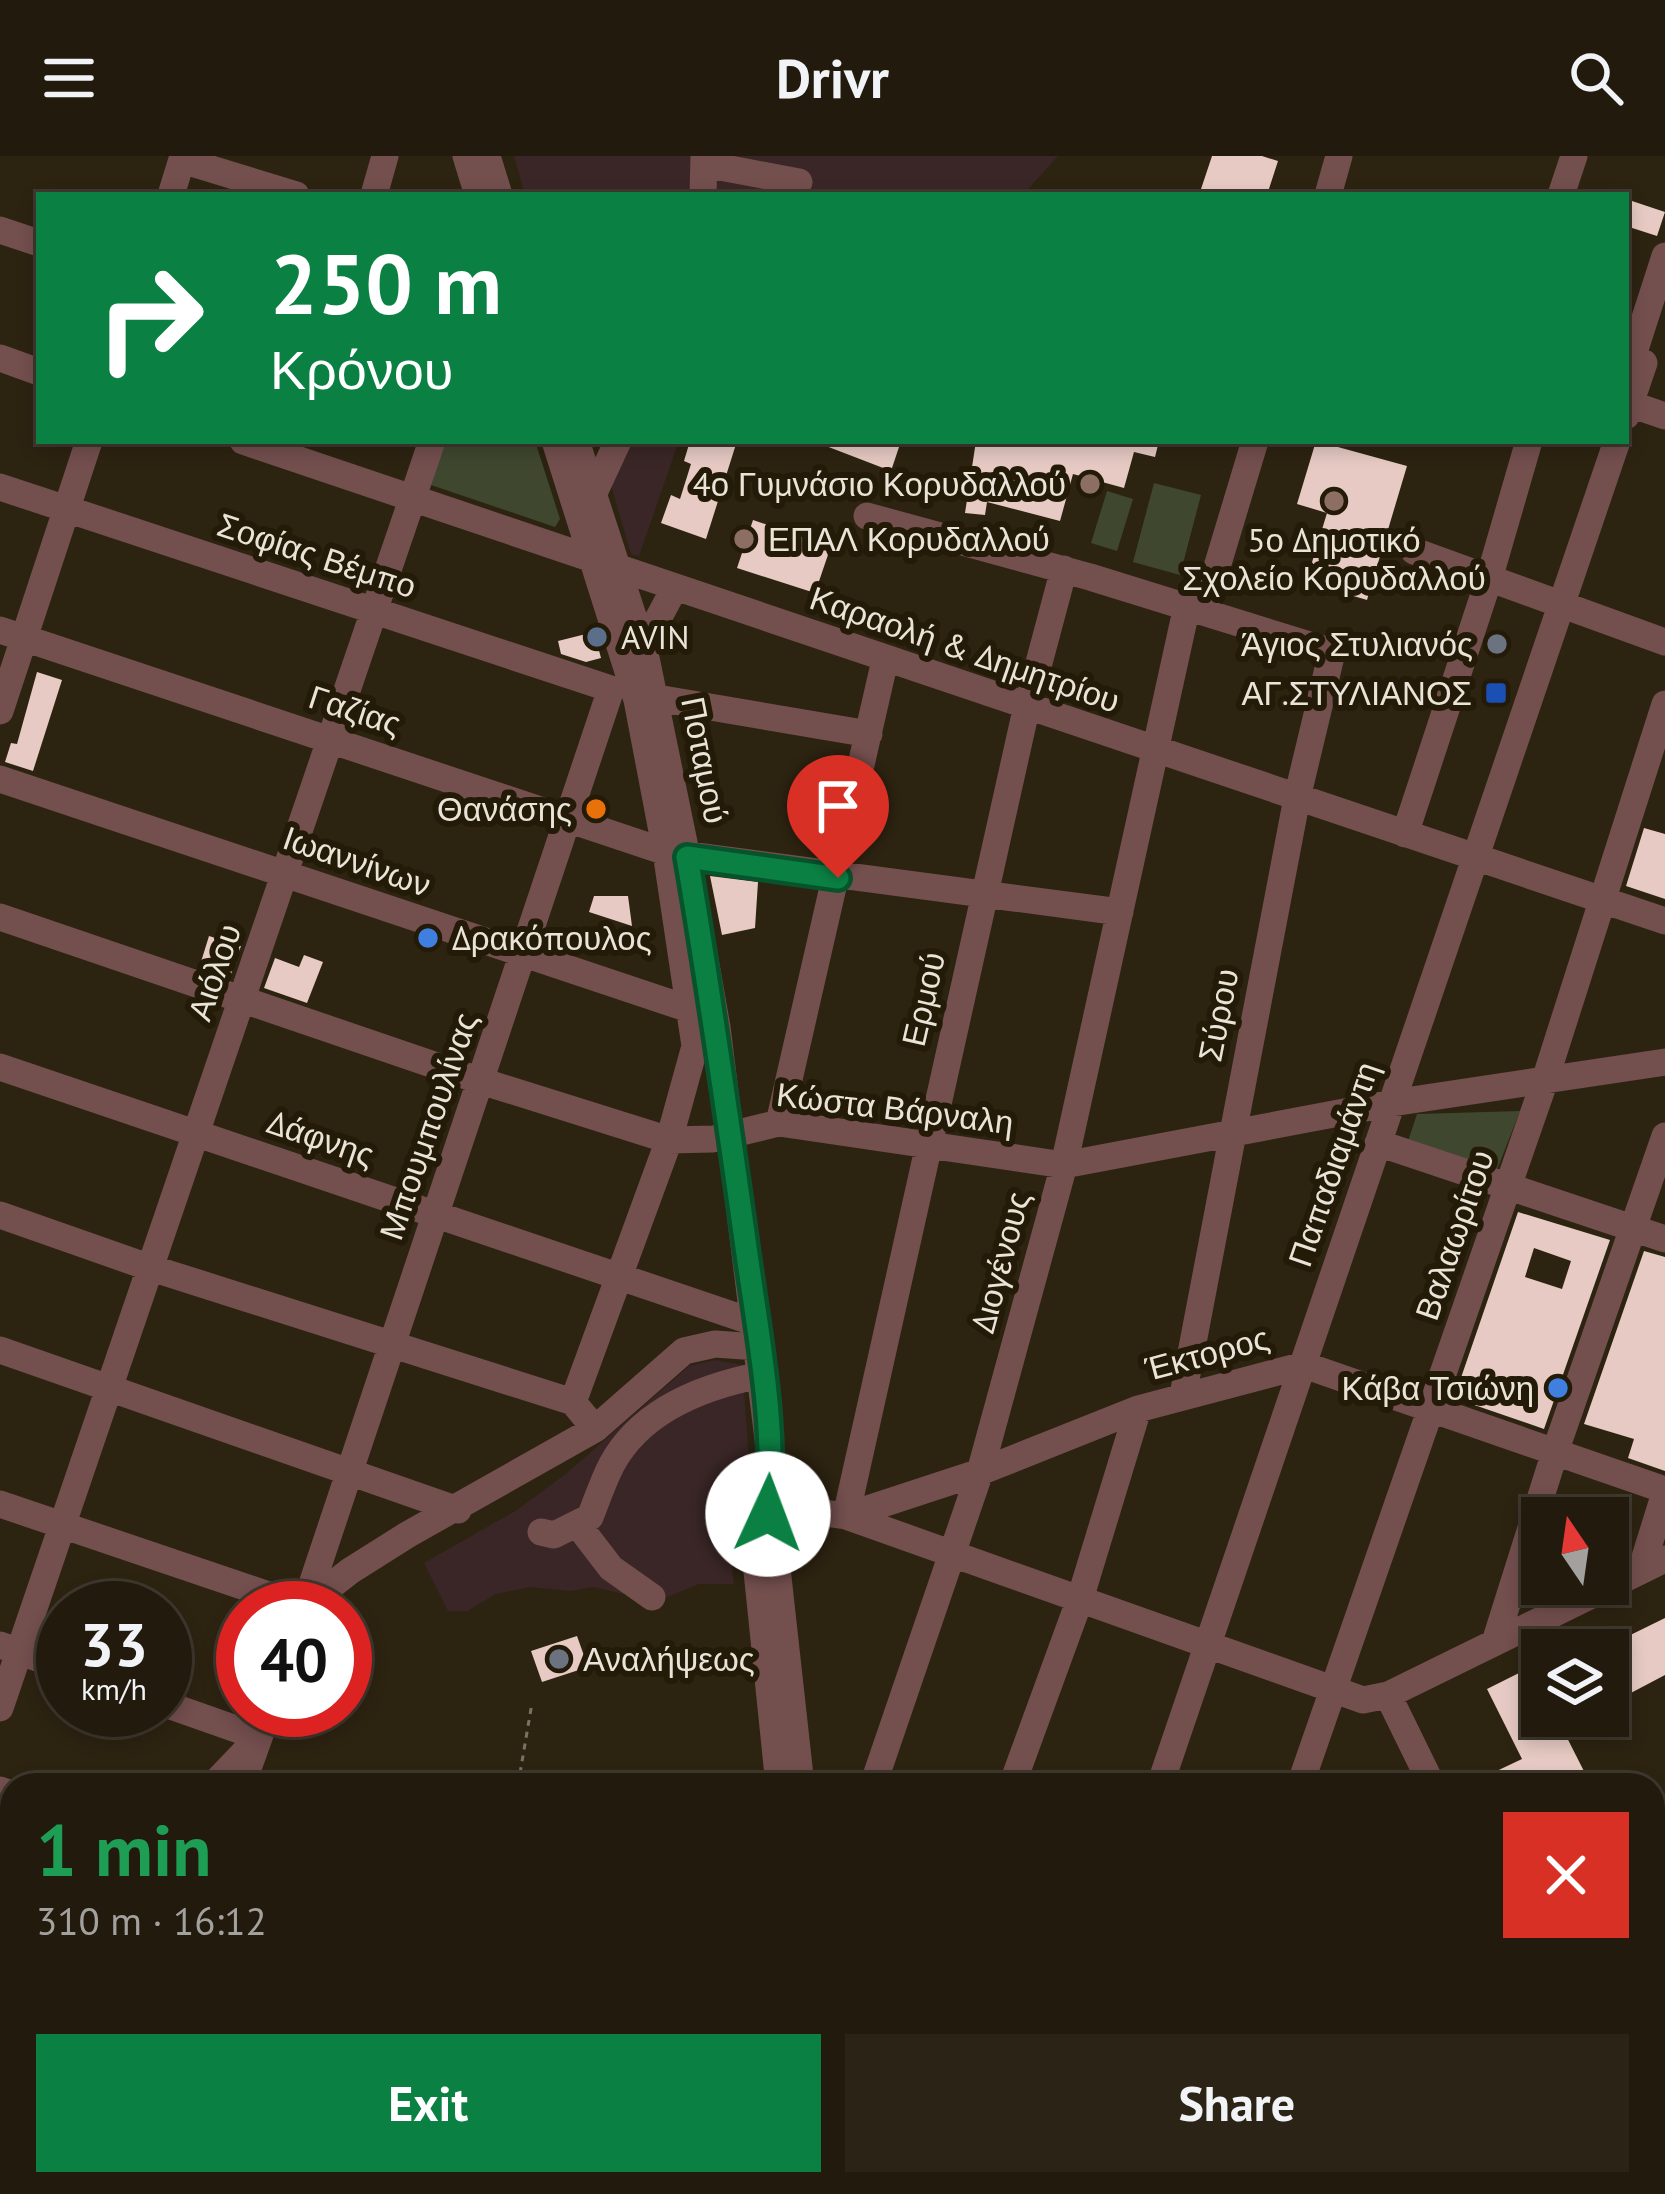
<!DOCTYPE html>
<html lang="en">
<head>
<meta charset="utf-8">
<style>
  :root { --surface:#221a0d; --page:#2a2316; --text:#f1f3f6; --muted:#a2a19d; --line:#3f382e; --accent:#0b8043 }
  body { margin:0; font-family:"PT Sans",sans-serif; background:var(--page); color:var(--text); height:100vh; display:flex; flex-direction:column; font-size:45px; white-space:nowrap }
  * { box-sizing:border-box; margin:0 }
  p { font-size:39px; color:var(--muted) }
  .icon { flex:none; width:66px; height:66px; fill:none; stroke:currentColor; stroke-width:2; stroke-linecap:round; stroke-linejoin:round }
  .map { position:relative; flex:1; overflow:hidden }
  .details { position:absolute; left:0px; top:1617px; width:1665px; height:423px; display:flex; flex-direction:column; background:var(--surface); border-radius:36px 36px 0 0; box-shadow:0 6px 18px #0003,0 0 0 3px var(--line) }
  .details>* { flex:none }
  .hud { position:absolute; left:36px; top:36px; width:1593px; height:252px; border-radius:0px; box-shadow:0 6px 18px #0003,0 0 0 3px var(--line); background:#0b8043; color:#fff; overflow:hidden }
  .needle { width:78px; rotate:347deg }
  .fabs { position:absolute; left:1521px; top:1341px; display:grid; gap:24px }
  .fabs a { display:grid; place-items:center; width:108px; height:108px; border-radius:0px; background:var(--surface); box-shadow:0 6px 18px #0003,0 0 0 3px var(--line); font-size:60px }
  .speed { position:absolute; left:36px; top:1425px; display:flex; gap:24px; font-size:60px; font-weight:700; text-align:center }
  .speed>* { display:grid; place-content:center; width:156px; height:156px; border-radius:50%; background:var(--surface); box-shadow:0 6px 18px #0003,0 0 0 3px var(--line); line-height:1 }
  .speed small { font-size:30px; font-weight:400 }
  .speed .limit { border:18px solid #d22; background:#fff; color:#111 }
  .pin { position:absolute; display:grid; place-items:center; width:102px; height:102px; color:#fff; margin:-123px -51px; border-radius:50% 50% 50% 0; rotate:-45deg; box-shadow:0 0 12px #0007 }
  .pin .icon { rotate:45deg }
  .me { position:absolute; width:132px; margin:-66px; rotate:2deg; stroke-linejoin:round; filter:drop-shadow(0 0 9px #0008) }
  .turn { display:flex; align-items:center; gap:42px; height:252px; padding:0 36px; font-size:54px }
  .turn .icon { width:156px; height:156px; stroke-width:2.5 }
  .turn b { display:block; font-size:84px; line-height:102px }
  .round { display:grid; place-items:center; flex:none; width:126px; height:126px; border-radius:0px; background:var(--page) }
  .summary { display:flex; align-items:center; justify-content:space-between; height:204px; padding:0 36px }
  h1 { font-size:72px; font-weight:700; line-height:90px; color:#1e9e55 }
  .primary-button { display:flex; gap:24px; margin-top:auto; padding:24px 36px }
  .primary-button a { flex:1; height:138px; border-radius:0px; background:var(--accent); color:#fff; font-size:48px; font-weight:700; line-height:138px; text-align:center }
  .primary-button a+a { background:var(--page); color:var(--text) }
  header { display:flex; justify-content:space-between; align-items:center; height:156px; padding:0 36px; background:var(--surface); font-size:54px; font-weight:700 }
  .map>svg:first-child { display:block }
  .industrial { fill:#3a2626 }
  .green { fill:#3f472f }
  .building { fill:#e6cac3; fill-rule:evenodd }
  .lines { fill:none; stroke-linecap:round; stroke-linejoin:round }
  .path { stroke:#7a7263; stroke-width:3; stroke-dasharray:6 6; stroke-linecap:butt }
  .minor { stroke:#734f4e; stroke-width:27 }
  .route-casing { stroke:#07532c; stroke-width:30 }
  .route { stroke:#0b8043; stroke-width:21 }
  .education-dot { fill:#8d6e63; stroke:#231a07; stroke-width:4.5 }
  .service-dot { fill:#5c6f8a; stroke:#231a07; stroke-width:4.5 }
  .worship-dot { fill:#6b7280; stroke:#231a07; stroke-width:4.5 }
  .transit-dot { fill:#1a4fb4; stroke:#231a07; stroke-width:4.5 }
  .food-dot { fill:#e8710a; stroke:#231a07; stroke-width:4.5 }
  .shop-dot { fill:#3f7fe0; stroke:#231a07; stroke-width:4.5 }
  .labels { text-anchor:middle; stroke-width:12; stroke-linejoin:round; paint-order:stroke }
  .poi-label { font-size:33px; fill:#eae4d8; stroke:#231a07; text-anchor:end }
  .street-label { font-size:33px; fill:#eae4d8; stroke:#231a07 }
</style>
</head>
<body>
<header><svg class="icon" aria-label="menu" viewBox="0 0 24 24"><path d="M4 6h16M4 12h16M4 18h16"/></svg>Drivr<svg class="icon" aria-label="search" viewBox="0 0 24 24"><circle cx="10" cy="10" r="6"/><path d="M15 15l6 6"/></svg></header>
<div class="map">
<svg width="1665" height="2038" viewBox="0 0 1665 2038">
  <rect width="100%" height="100%" fill="#2d2311"/>
  <path class="industrial" d="M514,0H1058L1023,39H525Z
    M598,285H679L639,400L631,398Z
    M715,1204L742,1209L751,1330L726,1364L734,1428H699L665,1442L646,1443L593,1431L571,1435L530,1431L496,1438L467,1455H448L424,1407L517,1354L567,1317L689,1210Z"/>
  <path class="green" d="M442,285H535L560,363L555,371L428,328Z
    M1154,327L1201,339L1180,419L1133,406Z
    M1107,335L1133,343L1117,395L1091,387Z
    M1520,955L1493,1024L1405,994L1417,958Z"/>
  <path class="building" d="M1212,0H1262L1278,5L1267,39H1199Z
    M1626,43L1665,56L1657,80L1626,70Z
    M690,285H737L706,383L661,367L671,339L680,343L691,308L684,305Z
    M813,285H901L891,315Z
    M976,285H1159L1155,301L1134,296L1124,332L1073,318L1060,365L987,346L985,359L965,357Z
    M1316,285L1407,310L1367,444L1306,426L1327,357L1297,348Z
    M753,364L831,390L815,437L737,412Z
    M594,476L601,502L586,506L561,498L558,485Z
    M37,516L62,524L33,615L5,606L11,587L17,588Z
    M1644,672L1665,678V743L1626,730Z
    M710,720L758,726L755,772L722,779Z
    M594,740H628L632,770L589,756Z
    M209,780L241,790L231,818L200,809Z
    M304,799L323,806L307,847L264,832L275,802L299,811Z
    M1518,1056L1610,1084L1544,1273L1454,1242ZM1534,1092L1571,1105L1562,1133L1525,1121Z
    M1644,1095L1665,1101V1315L1628,1302L1634,1283L1584,1268Z
    M1665,1462V1519L1608,1549V1490Z
    M577,1480L588,1511L542,1526L531,1495Z
    M1531,1511L1542,1532V1560H1556L1591,1629H1467L1522,1603L1487,1533Z"/>
  <g class="lines">
    <path class="path" d="M383,1627L384,1629
      M518,1629L532,1547"/>
    <path class="minor" d="M466,0L478,39
      M487,0L499,39
      M182,4L296,39
      M704,8L799,26
      M171,39L183,0
      M374,39L385,0
      M703,39L704,0
      M1328,39L1339,0
      M1561,39L1574,0
      M0,74L39,87
      M0,202L39,216
      M1626,221L1665,100
      M1630,248L1665,260
      M1626,260L1644,207
      M243,285L1665,765
      M555,285L637,544L666,696L695,890L669,984L573,1246
      M576,285L645,497L687,701L717,871L770,1299L768,1358L755,1396L779,1629
      M0,331L611,533
      M593,339L618,285
      M867,360L1090,421L1332,496L1297,642L1183,1239
      M1414,395L1665,486
      M1204,454L1255,285
      M0,474L666,696L1120,756
      M651,476L674,433
      M657,542L869,578
      M0,555L89,285
      M0,623L692,854
      M1405,678L1489,423L1529,285
      M0,761L481,925L669,984L713,983L779,967L1064,1009L1392,947L1665,906
      M0,911L756,1167
      M779,967L885,504
      M1378,987L1665,1083
      M0,1059L151,1112L573,1246L595,1273
      M0,1194L458,1354
      M0,1348L304,1451
      M768,1358L803,1354L846,1360L980,1316L1138,1253L1304,1209L1665,1334
      M846,1360L1024,563L1064,413
      M846,1360L1363,1544L1388,1539L1665,1403
      M578,1369L611,1412L652,1441
      M765,1374L775,1394L801,1629
      M541,1376L554,1379L590,1361C597,1344 603,1325 612,1308C642,1253 704,1230 762,1219
      M1641,1414L1665,1337
      M304,1451L350,1415L407,1379L595,1273L684,1195L715,1188L758,1191
      M304,1452L611,533
      M1495,1486L1555,1296L1665,980
      M0,1489L63,1511
      M1388,1539L1432,1629
      M165,1548L259,1581L213,1629
      M0,1552L432,285
      M242,1629L269,1554
      M873,1629L980,1316L1064,1009L1187,450
      M1012,1629L1080,1443L1138,1253
      M1160,1629L1617,285
      M1300,1629L1545,924L1665,548
      M0,1634L12,1638
      M0,1774L12,1778
      M0,1916L12,1921
      M1653,1978L1665,1972
      M0,2025L12,2013
      M267,2028L276,2038
      M961,2028L968,2038
      M1145,2028L1173,2038
      M1629,2028L1634,2038
      M101,2038L104,2028
      M703,2038L715,2028
      M877,2038L881,2028
      M1021,2038L1024,2028
      M1301,2038L1304,2028
      M1431,2038L1435,2028
      M1561,2038L1564,2028"/>
  </g>
  <g class="lines">
    <defs>
      <path id="route" d="M768,1358C777,1268 757,1173 745,1084C727,956 709,828 687,701L838,722"/>
    </defs>
    <use href="#route" class="route-casing"/>
    <use href="#route" class="route"/>
  </g>
  <g class="education-dot">
    <circle cx="1090" cy="328" r="12"/>
    <circle cx="1334" cy="345" r="12"/>
    <circle cx="744" cy="383" r="12"/>
  </g>
  <circle class="service-dot" cx="597" cy="481" r="12"/>
  <g class="worship-dot">
    <circle cx="1497" cy="488" r="12"/>
    <circle cx="559" cy="1503" r="12"/>
  </g>
  <rect class="transit-dot" x="1484" y="525" width="24" height="24" rx="6"/>
  <circle class="food-dot" cx="596" cy="653" r="12"/>
  <g class="shop-dot">
    <circle cx="428" cy="782" r="12"/>
    <circle cx="1558" cy="1232" r="12"/>
  </g>
  <g class="labels">
    <g class="poi-label">
      <text x="1066" y="340">4ο Γυμνάσιο Κορυδαλλού</text>
      <text x="768" y="395" text-anchor="start">ΕΠΑΛ Κορυδαλλού</text>
      <text x="1334" y="396" text-anchor="middle">5ο Δημοτικό<tspan x="1334" dy="38">Σχολείο Κορυδαλλού</tspan></text>
      <text x="621" y="493" text-anchor="start">AVIN</text>
      <text x="1473" y="500">Άγιος Στυλιανός</text>
      <text x="1472" y="549">ΑΓ.ΣΤΥΛΙΑΝΟΣ</text>
      <text x="572" y="665">Θανάσης</text>
      <text x="452" y="794" text-anchor="start">Δρακόπουλος</text>
      <text x="1534" y="1244">Κάβα Τσιώνη</text>
      <text x="583" y="1515" text-anchor="start">Αναλήψεως</text>
    </g>
    <g class="street-label">
      <text transform="translate(317 399) rotate(18)" y="12">Σοφίας Βέμπο</text>
      <text transform="translate(965 493) rotate(19)" y="12">Καραολή &amp; Δημητρίου</text>
      <text transform="translate(355 554) rotate(18)" y="12">Γαζίας</text>
      <text transform="translate(705 604) rotate(79)" y="12">Ποταμού</text>
      <text transform="translate(357 705) rotate(19)" y="12">Ιωαννίνων</text>
      <text transform="translate(214 816) rotate(-71)" y="12">Αιόλου</text>
      <text transform="translate(923 843) rotate(-77)" y="12">Ερμού</text>
      <text transform="translate(1218 859) rotate(-79)" y="12">Σύρου</text>
      <text transform="translate(895 952) rotate(7)" y="12">Κώστα Βάρναλη</text>
      <text transform="translate(428 970) rotate(-71)" y="12">Μπουμπουλίνας</text>
      <text transform="translate(321 982) rotate(19)" y="12">Δάφνης</text>
      <text transform="translate(1333 1008) rotate(-71)" y="12">Παπαδιαμάντη</text>
      <text transform="translate(1454 1079) rotate(-71)" y="12">Βαλαωρίτου</text>
      <text transform="translate(1000 1106) rotate(-75)" y="12">Διογένους</text>
      <text transform="translate(1207 1197) rotate(-15)" y="12">Έκτορος</text>
    </g>
  </g>
</svg>
<div class="fabs">
<a><svg class="needle" viewBox="-14 -14 28 28"><path d="M0-13l5 13h-10z" fill="#e53935"/><path d="M0 13l5-13h-10z" fill="#a2a19d"/></svg></a>
<a><svg class="icon" aria-label="layers" viewBox="0 0 24 24"><path d="M12 4l9 5-9 5-9-5zM3 14l9 5 9-5"/></svg></a>
</div>
<div class="speed"><div>33<small>km/h</small></div><div class="limit">40</div></div>
<div class="pin" style="left:838px;top:722px;background:#d93025"><svg class="icon" aria-label="arrive" viewBox="0 0 24 24"><path d="M6 21V4h12l-3 4 3 4H6"/></svg></div>
<svg class="me" style="left:768px;top:1358px" viewBox="-20 -20 40 40"><circle r="19" fill="#fff"/><path d="M0-13L10 11 0 6-10 11z" fill="#0b8043"/></svg>
<div class="hud">
<div class="turn"><svg class="icon" aria-label="right" viewBox="0 0 24 24"><path d="M7 20v-9h11M14 6l5 5-5 5"/></svg><div><b>250 m</b>Κρόνου</div></div>
</div>
<section class="details">
<div class="summary"><div><h1>1 min</h1><p>310 m · 16:12</p></div><a class="round" style="background:#d93025;color:#fff"><svg class="icon" aria-label="close" viewBox="0 0 24 24"><path d="M6 6l12 12M18 6L6 18"/></svg></a></div>
<div class="primary-button"><a>Exit</a><a>Share</a></div>
</section>
</div>
</body>
</html>
